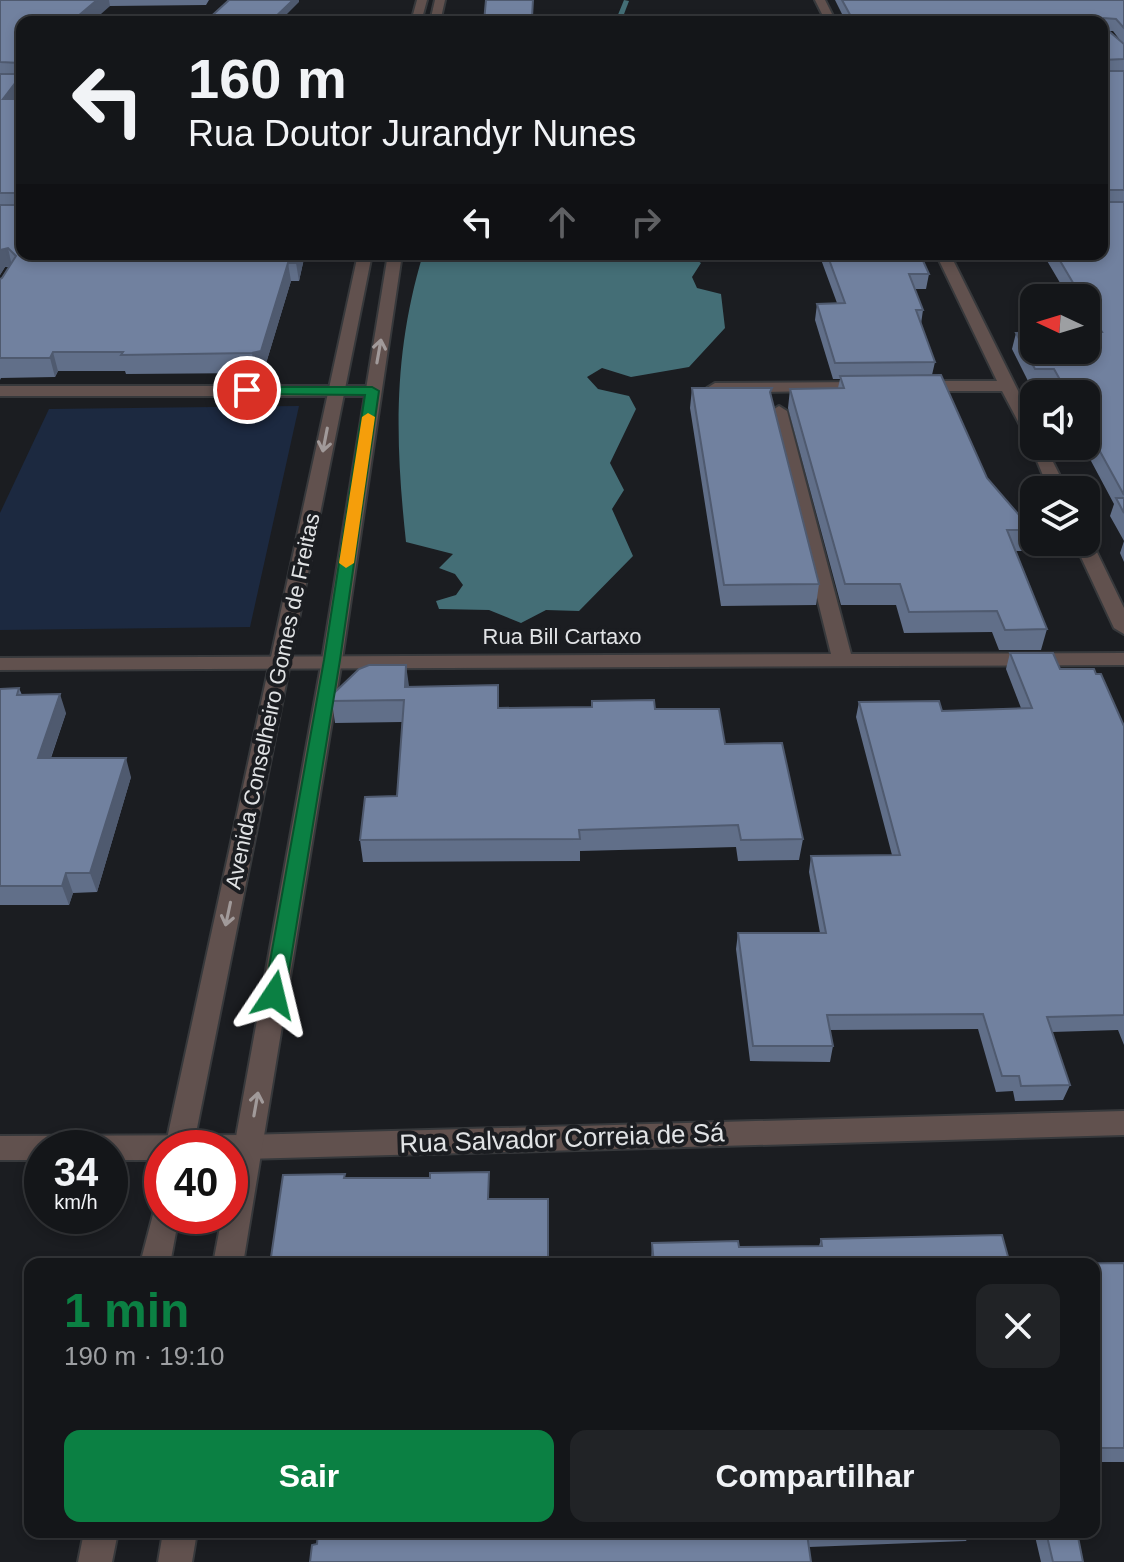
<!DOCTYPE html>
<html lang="pt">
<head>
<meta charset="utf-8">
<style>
  :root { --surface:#141619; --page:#212326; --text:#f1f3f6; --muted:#9d9fa2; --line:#333538; --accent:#0b8043 }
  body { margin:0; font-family:Arial,sans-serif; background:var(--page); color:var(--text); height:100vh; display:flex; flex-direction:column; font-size:30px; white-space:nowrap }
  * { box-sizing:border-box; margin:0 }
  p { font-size:26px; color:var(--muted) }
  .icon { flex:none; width:44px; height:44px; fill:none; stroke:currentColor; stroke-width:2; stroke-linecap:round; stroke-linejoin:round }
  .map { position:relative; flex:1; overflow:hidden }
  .sheet { position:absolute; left:24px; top:1258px; width:1076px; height:280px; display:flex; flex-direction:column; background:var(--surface); border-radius:16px; box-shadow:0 4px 12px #0003,0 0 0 2px var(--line) }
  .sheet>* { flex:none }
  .hud { position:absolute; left:16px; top:16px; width:1092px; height:244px; border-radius:16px; box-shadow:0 4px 12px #0003,0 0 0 2px var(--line); background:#141619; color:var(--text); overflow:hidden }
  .needle { width:52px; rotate:274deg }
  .buttons { position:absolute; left:1020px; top:284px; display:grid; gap:16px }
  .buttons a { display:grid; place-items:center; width:80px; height:80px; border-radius:16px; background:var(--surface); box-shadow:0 4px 12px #0003,0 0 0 2px var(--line); font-size:40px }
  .speed { position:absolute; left:24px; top:1130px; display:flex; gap:16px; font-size:40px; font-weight:700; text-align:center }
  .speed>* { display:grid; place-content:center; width:104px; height:104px; border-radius:50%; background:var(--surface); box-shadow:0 4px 12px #0003,0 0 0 2px var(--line); line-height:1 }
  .speed small { font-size:20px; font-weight:400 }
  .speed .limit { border:12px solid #d22; background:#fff; color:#111 }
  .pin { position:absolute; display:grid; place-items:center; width:68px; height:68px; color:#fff; margin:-34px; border:4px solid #fff; border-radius:50%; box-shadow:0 2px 8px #0007 }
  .me { position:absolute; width:88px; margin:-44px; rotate:10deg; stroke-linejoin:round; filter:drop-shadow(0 0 6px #0008) }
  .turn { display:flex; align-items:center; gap:28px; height:168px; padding:0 40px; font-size:36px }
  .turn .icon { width:104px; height:104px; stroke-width:2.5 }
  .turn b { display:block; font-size:56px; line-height:68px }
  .lanes { display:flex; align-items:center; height:76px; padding:0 40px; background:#0003; justify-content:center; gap:40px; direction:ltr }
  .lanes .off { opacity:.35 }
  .round { display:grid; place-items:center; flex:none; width:84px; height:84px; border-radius:16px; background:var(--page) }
  .overview { display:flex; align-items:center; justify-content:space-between; height:136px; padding:0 40px }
  h1 { font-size:48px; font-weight:700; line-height:60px; color:var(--accent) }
  .primary-button { display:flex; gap:16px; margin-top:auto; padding:16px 40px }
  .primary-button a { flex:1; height:92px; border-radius:16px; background:var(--accent); color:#fff; font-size:32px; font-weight:700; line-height:92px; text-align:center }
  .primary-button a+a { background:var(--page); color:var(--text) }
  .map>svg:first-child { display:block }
  .green { fill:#1c2940 }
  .water { fill:#446e76 }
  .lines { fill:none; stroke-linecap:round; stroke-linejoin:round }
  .stream { fill:#446e76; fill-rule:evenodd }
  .minor-casing { stroke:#37393c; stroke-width:4 }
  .tertiary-casing { stroke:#37393c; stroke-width:4 }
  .minor { fill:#61514e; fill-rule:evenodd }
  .tertiary { fill:#61514e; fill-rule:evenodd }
  .wall { fill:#616f89; fill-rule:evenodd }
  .shaded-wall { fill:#4f5a6f }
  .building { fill:#71819f; stroke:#4f5a6f; stroke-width:2 }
  .oneway { stroke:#a19a9a }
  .route { fill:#0b8043; stroke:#07532c; stroke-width:2 }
  .slow { fill:#f59e0b }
  .labels { text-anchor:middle; stroke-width:8; stroke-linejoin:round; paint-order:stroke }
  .street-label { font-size:22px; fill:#e1e3e5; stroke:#1b1d21 }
  .near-street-label { font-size:26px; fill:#e1e3e5; stroke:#1b1d21 }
</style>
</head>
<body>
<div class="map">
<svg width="1124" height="1562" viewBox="0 0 1124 1562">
  <rect width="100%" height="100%" fill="#1b1d21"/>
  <path class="green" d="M299,406L250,627L0,630V513L49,409Z"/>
  <path class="water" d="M423,254H687L701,263L692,277L697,288L721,294L725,328L689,367L631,377L602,368L587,377L598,389L629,396L636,409L610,463L624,490L612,509L633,556L579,611L546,610L521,623L489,610L439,609L436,601L456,595L463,585L455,574L439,568L453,554L406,542C395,440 393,354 423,254Z"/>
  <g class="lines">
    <path class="stream" d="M624,0L629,1L621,22H615Z"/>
    <defs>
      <path id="minor" d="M815,0H825L836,22H826Z
        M936,254H950L1034,423V446H1045L1067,490H1049L1030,444L1002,391H917L909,386L917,381H997Z
        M867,382L875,387L873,390L715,393L707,388L715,383Z
        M0,386H372L380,391L372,396H0Z
        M779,406L787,411L851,654L1124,653V665L0,670V658L831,654L771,411Z
        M1086,537L1092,542L1124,608V634L1114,628L1074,542H1086Z
        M1124,1111V1135L248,1159H230V1148H162V1160H110V1148H42V1160H0V1136L248,1135Z"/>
      <path id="tertiary" d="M417,0H427L421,22H411Z
        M435,0H445L440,22H430Z
        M358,254H372L193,1148H165Z
        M388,254H402L342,660L243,1264H213L222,1216H230V1170L322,660Z
        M162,1204V1216H179L170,1264H140L155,1207Z
        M84,1532H118L112,1562H78Z
        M163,1532H197L192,1562H158Z"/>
    </defs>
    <use href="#minor" class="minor-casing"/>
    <use href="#tertiary" class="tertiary-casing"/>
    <use href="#minor" class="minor"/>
    <use href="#tertiary" class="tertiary"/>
  </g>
  <path class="wall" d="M0,0H209L206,5L110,6L22,22V95L19,99L22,254H305L299,281H291L264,370L255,373L126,374L125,371H58L55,377L1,378L0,380V279L2,278L9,267H5L0,275Z
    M533,0L532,22H484Z
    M835,0H1124V562L1120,553L1124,541L1110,516L1114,504L1083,446H1086V394H1055L1050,385H1030L1012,349L1016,333L1088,332L1086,328V298H1069L1043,254H1102V22H846ZM1109,31H1113L1123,44Z
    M819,254H920L929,274L926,289H915L923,310L921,324L935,362L932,375L987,478L1032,530L1027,551H1016L1047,629L1041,650H999L992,632L904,633L896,605H841L788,408L790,389L838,388L840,379H833L815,320L817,304L837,303Z
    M692,388L771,396L819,584L816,605L721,606L690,408Z
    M1010,653L1060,669L1124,726V1045L1118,1030L1052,1032L1070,1085L1063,1100L1015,1101L1013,1091L996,1092L978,1029L830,1030L833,1046L830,1062L750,1061L736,949L738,933H820L809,872L811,856L892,855L856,717L859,702L942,711L1021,708L1006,669Z
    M409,687L499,708L655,709L725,744L803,839L799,860L738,861L736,847L580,851V861L363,862L360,840L397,796L402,722L335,723L332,701Z
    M19,688L22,695L66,713L51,758L131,777L97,892L73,893L69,905H0V689Z
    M821,1239L1010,1264H651L652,1243L739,1247L819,1246Z
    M1124,1263V1462H1094V1264Z
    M767,1532H971L966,1541L809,1547L317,1544L672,1538L767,1534Z
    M1034,1532H1077L1083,1562H1041Z"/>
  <path class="shaded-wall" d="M97,0H109L110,6L92,22H71Z
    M293,0H299V2L279,22H270Z
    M22,74V95L7,115L3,99Z
    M8,248L12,266L5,267L0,275V250Z
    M298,254H305L299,281L296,263Z
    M288,263L291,281L264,370L255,373L252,353Z
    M53,352L58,371L55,377L50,358Z
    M406,665L409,686L405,687Z
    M60,694L66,713L44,777L38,758Z
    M126,758L131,777L97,892L90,873Z
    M66,873L73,893L69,905L62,886Z"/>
  <path class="building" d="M0,0H97L71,22H22V74L3,99H22V254H298L296,263H288L261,351L252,353L121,355L123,352H53L50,358H0V279L2,278L16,256L8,248L0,250V205H19L20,193H0V74H18L21,71L20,63L0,62Z
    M229,0H293L270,22H205Z
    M486,0H533L532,17H525V22H484Z
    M842,0H1124V28L1116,19L1104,18V27L1124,44V59L1103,60L1105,71H1124V190H1104V202H1124V495L1086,426V394H1068L1054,369H1035L1016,333L1034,332V350H1086V332H1102L1086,305V298H1082L1056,254H1102V22H854Z
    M827,254H920L929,274H909L923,310H916L935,362L835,363L817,304L845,303Z
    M941,375L987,478L1032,530H1007L1047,629L1005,630L997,611L909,612L900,584H845L790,389L844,388L840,376Z
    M692,388H772L770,392L819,584L724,585Z
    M1116,498H1124V513Z
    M1010,653H1053L1060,669H1094L1096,674H1101L1124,726V1015L1047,1017L1070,1085L1021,1086L1019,1076H1002L983,1014L827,1015L833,1046H753L738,933H826L811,856L900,855L859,702L939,701L942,711L1032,708Z
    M369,665H406L405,687L498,685V708L592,707V701L654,700L655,709H719L725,744L782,743L803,839L741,840L738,825L579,830L580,839L360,840L365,797L397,796L404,700L332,701L333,694L359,669Z
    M19,688L17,695L60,694L38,758H126L90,873H66L62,886H0V689Z
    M489,1172L488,1199H548V1264H270L283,1175L345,1174L344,1178H430V1173Z
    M1002,1235L1010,1264H654L652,1243L738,1241L739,1247L822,1246L821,1239Z
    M1124,1263V1448H1094V1264H1047Z
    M318,1532H671L672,1538L773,1534V1532H857L807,1534L811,1562H310L312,1545L317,1544Z
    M1046,1532H1077L1083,1562H1053Z"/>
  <defs><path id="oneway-shaft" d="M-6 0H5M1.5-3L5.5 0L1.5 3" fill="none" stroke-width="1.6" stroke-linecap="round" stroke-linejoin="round" transform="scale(2)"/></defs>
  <g class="oneway">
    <use href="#oneway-shaft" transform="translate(379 351) rotate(-80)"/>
    <use href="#oneway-shaft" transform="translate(325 440) rotate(101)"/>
    <use href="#oneway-shaft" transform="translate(228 914) rotate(102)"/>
    <use href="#oneway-shaft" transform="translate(256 1104) rotate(-80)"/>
  </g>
  <path class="route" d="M242,387H372L379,391L340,660L285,995L282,1001L274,1003L267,1001L264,995L324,660L365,395L247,394L242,393Z"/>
  <path class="slow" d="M368,413L375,417L354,563L346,568L339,563L362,417Z"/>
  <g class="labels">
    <g class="street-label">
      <text x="562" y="644">Rua Bill Cartaxo</text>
      <text transform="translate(272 701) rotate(-78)" y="8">Avenida Conselheiro Gomes de Freitas</text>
    </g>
    <g class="near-street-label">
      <text transform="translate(562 1138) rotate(-2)" y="9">Rua Salvador Correia de Sá</text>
    </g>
  </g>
</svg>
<div class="buttons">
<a><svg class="needle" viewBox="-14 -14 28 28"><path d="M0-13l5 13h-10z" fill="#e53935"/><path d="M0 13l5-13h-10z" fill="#9d9fa2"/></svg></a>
<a><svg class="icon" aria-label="sound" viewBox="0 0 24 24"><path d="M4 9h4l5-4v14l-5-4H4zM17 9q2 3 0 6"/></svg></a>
<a><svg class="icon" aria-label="layers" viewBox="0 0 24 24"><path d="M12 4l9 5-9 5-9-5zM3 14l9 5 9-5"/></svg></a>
</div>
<div class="speed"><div>34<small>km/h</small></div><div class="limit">40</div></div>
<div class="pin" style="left:247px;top:390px;background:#d93025"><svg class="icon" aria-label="arrive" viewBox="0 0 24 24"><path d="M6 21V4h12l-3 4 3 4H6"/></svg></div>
<svg class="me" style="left:274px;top:995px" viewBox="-20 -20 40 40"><path d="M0-17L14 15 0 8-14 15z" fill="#0b8043" stroke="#fff" stroke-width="4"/></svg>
<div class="hud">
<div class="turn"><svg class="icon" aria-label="left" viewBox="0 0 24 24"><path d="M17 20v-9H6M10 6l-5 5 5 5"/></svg><div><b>160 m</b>Rua Doutor Jurandyr Nunes</div></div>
<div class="lanes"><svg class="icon" aria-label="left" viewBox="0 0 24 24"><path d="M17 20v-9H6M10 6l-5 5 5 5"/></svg><svg class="icon off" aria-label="ahead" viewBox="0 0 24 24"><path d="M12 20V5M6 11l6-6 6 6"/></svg><svg class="icon off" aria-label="right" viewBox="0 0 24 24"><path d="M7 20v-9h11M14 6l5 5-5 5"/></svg></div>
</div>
<section class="sheet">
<div class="overview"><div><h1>1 min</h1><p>190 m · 19:10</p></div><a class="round"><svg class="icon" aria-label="close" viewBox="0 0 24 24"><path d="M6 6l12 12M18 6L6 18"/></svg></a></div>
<div class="primary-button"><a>Sair</a><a>Compartilhar</a></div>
</section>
</div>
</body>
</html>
